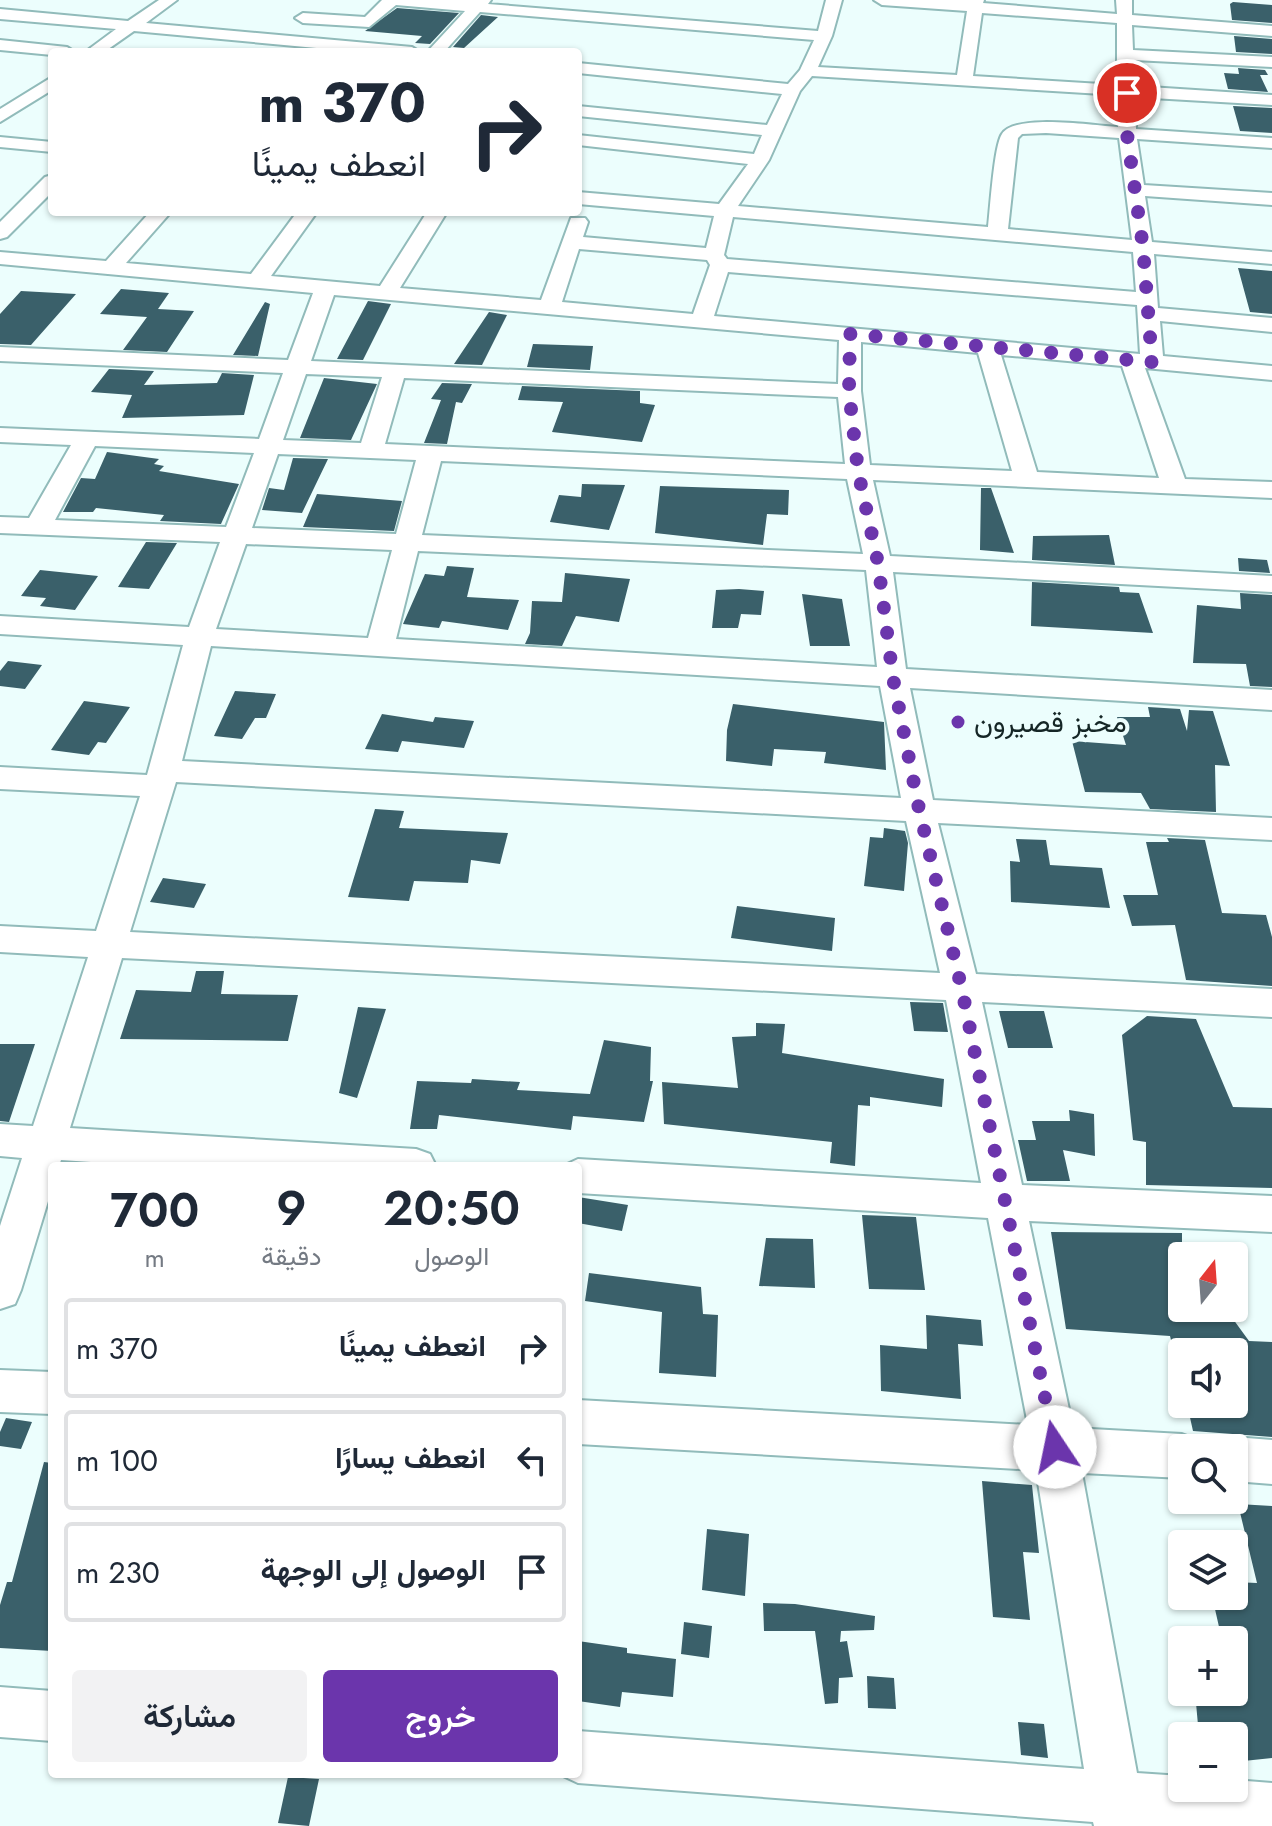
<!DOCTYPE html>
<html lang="ar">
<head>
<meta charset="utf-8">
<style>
  :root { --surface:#fff; --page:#f2f2f3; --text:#1f2937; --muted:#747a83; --line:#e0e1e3; --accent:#6b35ac }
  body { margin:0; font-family:Jost,Vazirmatn,sans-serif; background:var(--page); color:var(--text); direction:rtl; height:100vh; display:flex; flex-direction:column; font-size:30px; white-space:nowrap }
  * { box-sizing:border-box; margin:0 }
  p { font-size:26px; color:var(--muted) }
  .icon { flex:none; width:44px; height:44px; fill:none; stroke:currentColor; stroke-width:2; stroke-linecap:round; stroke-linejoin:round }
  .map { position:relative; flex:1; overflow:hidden; direction:ltr }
  .panel { position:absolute; left:48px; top:1162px; width:534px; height:616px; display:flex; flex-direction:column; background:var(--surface); border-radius:8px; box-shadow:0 2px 6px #0004; direction:rtl }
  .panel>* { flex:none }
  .guide { position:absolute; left:48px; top:48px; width:534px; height:168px; border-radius:8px; box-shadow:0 2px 6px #0004; direction:rtl; background:#fff; color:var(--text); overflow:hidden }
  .needle { width:52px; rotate:17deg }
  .tools { position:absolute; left:1168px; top:1242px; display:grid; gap:16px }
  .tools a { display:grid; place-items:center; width:80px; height:80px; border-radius:8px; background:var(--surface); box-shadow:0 2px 6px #0004; font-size:40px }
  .pin { position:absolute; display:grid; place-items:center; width:68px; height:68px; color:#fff; margin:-34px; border:4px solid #fff; border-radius:50%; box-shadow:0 2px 8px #0007 }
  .me { position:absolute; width:88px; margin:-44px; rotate:349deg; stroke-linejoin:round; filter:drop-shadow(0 0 6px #0008) }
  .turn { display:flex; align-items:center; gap:28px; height:168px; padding:0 24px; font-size:36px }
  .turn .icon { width:104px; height:104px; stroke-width:2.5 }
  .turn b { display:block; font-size:56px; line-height:68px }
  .eta { display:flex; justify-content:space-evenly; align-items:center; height:136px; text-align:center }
  .eta b { font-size:48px; font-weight:600; line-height:56px }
  .button { display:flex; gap:16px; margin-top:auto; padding:16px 24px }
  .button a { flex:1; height:92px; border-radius:8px; background:var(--accent); color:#fff; font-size:32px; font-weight:600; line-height:92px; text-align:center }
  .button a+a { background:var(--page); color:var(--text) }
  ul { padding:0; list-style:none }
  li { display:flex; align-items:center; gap:24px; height:100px; margin:0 16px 12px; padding:0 8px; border:4px solid var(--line); border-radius:8px }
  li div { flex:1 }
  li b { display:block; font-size:30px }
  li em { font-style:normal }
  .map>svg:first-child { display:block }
  .building { fill:#3a606a }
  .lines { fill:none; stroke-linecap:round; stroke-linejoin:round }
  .minor-casing { stroke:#91bbba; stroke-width:4 }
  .minor { fill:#fff; fill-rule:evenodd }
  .route { stroke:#6b35ac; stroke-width:14; stroke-dasharray:0 25.2 }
  .poi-dot { fill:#6b35ac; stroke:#ecfefd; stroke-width:3 }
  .labels { text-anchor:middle; stroke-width:8; stroke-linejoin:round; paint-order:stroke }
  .poi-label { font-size:28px; fill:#152626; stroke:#ecfefd; text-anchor:start }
</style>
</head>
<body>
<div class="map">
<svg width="1272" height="1826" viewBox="0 0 1272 1826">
  <rect width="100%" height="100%" fill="#ecfefd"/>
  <path class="building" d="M1233,2L1272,5V23L1232,20L1230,4Z
    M397,8L459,13L430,44L415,43L422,36L365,31Z
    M481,15L498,17L464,48L453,47Z
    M1234,36L1272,39V54L1236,52Z
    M1238,68L1265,70L1268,75H1260L1268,92L1228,89L1224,73L1239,74Z
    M1233,106L1272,108V133L1240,131Z
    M1238,268L1272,271V314L1250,312Z
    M121,289L169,293L158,309L194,311L167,352L123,350L147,317L100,314Z
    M21,291L76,294L31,345L0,344V314Z
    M368,301L391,304L363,360L337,359Z
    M265,302L270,304L258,356L233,355Z
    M489,312L507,315L482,365L454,364Z
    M533,344L593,346L590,370L527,367Z
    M109,369L154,371L144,385L217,383L222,373L254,375L244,415L122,418L132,395L91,392Z
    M324,378L377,384L351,440L300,438Z
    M442,383L472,384L462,403L456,402L447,444L424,443L441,400L431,399Z
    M522,386L640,391V403L655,405L642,442L552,432L563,402L518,400Z
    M107,452L159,459L154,464L164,466L159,471L239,484L221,524L160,521L164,515L96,508L93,512H63L81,478L95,479Z
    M293,458L328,459L302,513L262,510L269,488L284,490Z
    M582,484L625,485L609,530L550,522L559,495L581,497Z
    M660,486L789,490L788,515L767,514L763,545L655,533Z
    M981,488H991L1014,553L980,550Z
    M317,494L402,501L394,531L303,527Z
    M1109,535L1115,565L1032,560L1033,536Z
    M146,542L177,543L149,589L118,587Z
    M1238,558L1267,560L1270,573L1239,571Z
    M447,566L474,568L467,597L519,600L508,630L442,621L439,628L403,624L425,574L444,576Z
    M40,570L98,576L75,610L40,606L46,598L21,596Z
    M565,573L630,579L619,622L576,616L562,646L525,644L530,633L532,601L562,602Z
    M1032,582L1119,587L1120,592L1139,593L1153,633L1031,626Z
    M739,589L764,591L761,615L741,614L738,628H712L716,590Z
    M1240,593L1272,595V687L1250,686L1246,664L1193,663L1197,605L1241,609Z
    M802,594L842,599L850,646H810Z
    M8,661L42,665L25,689L0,686V671Z
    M235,691L276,694L266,718H255L242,739L214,736Z
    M84,701L130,707L106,743L98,742L89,755L51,750Z
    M733,704L884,722L886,770L824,763L826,752L774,749L772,766L726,761L727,730Z
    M1148,707L1180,709L1187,731L1189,710L1213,711L1230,766L1215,765L1216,812L1150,809L1141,793L1085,792L1072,741L1126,745L1117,717H1150Z
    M382,714L433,722L435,717L474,721L464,748L402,741L398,752L365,749Z
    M375,809L404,811L399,828L508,833L500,864L471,860L468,883L414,881L409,901L348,897Z
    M884,828L905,831L908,843L904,891L864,886L870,837L883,838Z
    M1167,838L1205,840L1222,913L1266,915L1272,937V986L1186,980L1175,925L1132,926L1123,895H1158L1146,842H1169Z
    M1016,839L1046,840L1050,865L1102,868L1110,908L1011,902L1010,861L1020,862Z
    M163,878L206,884L194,908L150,902Z
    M737,906L835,918L832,951L731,938Z
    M196,971H224L221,994L298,995L288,1041L120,1039L136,990L191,992Z
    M910,1002L943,1003L948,1032L914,1031Z
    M358,1007L386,1009L357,1098L339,1093Z
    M999,1011H1044L1053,1048H1008Z
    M1147,1016L1196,1019L1233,1107L1272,1108V1188L1146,1185V1142L1133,1140L1122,1035Z
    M756,1023L785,1024L782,1053L944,1079L942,1107L870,1097V1106L858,1105L855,1166L830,1163L832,1142L664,1124L662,1082L738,1088L732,1037L756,1036Z
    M604,1040L651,1047L650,1081H653L644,1122L573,1116L571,1130L439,1115L437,1129H410L417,1081L471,1083L472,1079L520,1082L517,1090L590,1094Z
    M0,1044H35L9,1122L0,1121Z
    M1069,1110L1094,1114L1095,1156L1063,1150L1070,1181H1027L1018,1140H1036L1032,1121H1070Z
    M578,1197L628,1205L622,1231L578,1223Z
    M862,1215L916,1217L925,1290L869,1289Z
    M1051,1232L1182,1233V1308H1225L1249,1341L1272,1342V1437L1193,1431L1187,1404H1234V1352H1174L1170,1336L1066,1329Z
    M766,1238L813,1239L815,1288L759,1286Z
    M589,1273L701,1287L703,1314L718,1315L716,1377L659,1373L662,1312L585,1301Z
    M926,1315L981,1320L983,1346L958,1344L961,1399L881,1391L880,1345L927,1349Z
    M6,1418L32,1422L21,1449L0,1446V1432Z
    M44,1462L52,1463V1651L0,1648V1605L7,1582H12Z
    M982,1481L1032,1485L1039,1553L1023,1552L1030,1620L993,1617Z
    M1238,1504L1272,1506V1758L1234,1762V1736H1199L1195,1692H1234V1640H1222L1212,1596H1234V1582L1257,1583Z
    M707,1529L749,1534L745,1596L702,1590Z
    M763,1603L795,1604L875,1616L874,1630L841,1631L840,1642L847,1641L853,1677L839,1678L838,1703L825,1704L815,1631H764Z
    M684,1622L712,1626L709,1658L681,1654Z
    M578,1641L627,1648V1653L676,1659L673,1697L622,1692L620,1707L578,1701Z
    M867,1676L894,1678L896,1709L868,1708Z
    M1018,1722L1044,1724L1048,1758L1021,1755Z
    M288,1777L319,1779L309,1826L278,1823Z"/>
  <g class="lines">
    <defs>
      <path id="minor" d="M159,0H177L146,23L412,47L420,52H360L134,31L104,52H85L116,29L0,19V9L128,21Z
        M382,0H491L488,4L818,31L826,0H842L832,36L818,67L957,75L967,11L882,5L874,0H984L983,3L1117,14L1116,0H1132V15L1272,26V36L1132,25L1133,50L1272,57V67L1134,60V86L1272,95V105L1135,97L1136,129L1272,138V148L1137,139L1144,185L1272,193V205L1145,196L1152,242L1272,252V264L1154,254L1158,308L1272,318V332L1160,321L1163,356L1272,366V380L1145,368L1185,479L1272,482V498L873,480L890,556L1272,576V592L893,572L906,669L1272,690V710L910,688L933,800L1272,818V840L938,823L976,974L1272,989V1017L982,1002L1022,1185L1272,1196V1232L1029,1221L1073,1428L1182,1434L1198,1440L1201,1448H1182V1478L1082,1473L1137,1773L1182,1776V1788H1234V1780L1272,1783V1826H1094L1093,1822L578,1783L559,1774H578V1731L1084,1769L1036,1470L578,1444V1400L1028,1425L988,1218L578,1193V1166H563L578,1159L981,1183L946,1000L122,958L70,1128L416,1149L430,1154L436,1166H151L61,1160L59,1166H52V1188L21,1290L15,1304L0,1309V1226L22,1158L0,1156V1124L33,1126L88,957L0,952V926L96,931L140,796L0,789V767L147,775L183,645L0,634V616L189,627L220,542L0,533V517L29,518L71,445L0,442V428L259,439L283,373L0,361V347L288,360L313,293L0,264V252L106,261L150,212H171L126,263L251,274L297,212H317L271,276L380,286L427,212H447L400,288L541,300L571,218H585L588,222L583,237L706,248L714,216L578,204V192L719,204L748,164L578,145V135L754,154L762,135L578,116V106L767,125L782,94L578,73V63L788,84L800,70L814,40L480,12L444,52H427L465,11L396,5L369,27L303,23L295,18L303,13L365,17ZM982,13L1117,23V85L973,76ZM812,76L1118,95V127C1095,126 1015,113 1002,134C994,145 990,210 988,227L738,206L769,160L800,91ZM1046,133L1119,138L1132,240L1008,229L1018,138L1022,134ZM733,217L1133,252L1136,292L727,259L724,255ZM579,249L707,260L710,265L693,314L562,302ZM728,272L1137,305L1140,354L714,316ZM334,295L839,340L838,384L311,361ZM861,342L978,353L1012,471L870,465L861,391ZM1001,355L1122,366L1159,478L1037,472ZM306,374L382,377L361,443L283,440ZM404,378L838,397L845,464L385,444ZM95,446L254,453L226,527L55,520ZM278,454L416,460L396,534L252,528ZM441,461L847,479L863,554L422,535ZM246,544L392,550L368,638L216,629ZM418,551L866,570L877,667L396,639ZM211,646L880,686L901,798L182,761ZM176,782L906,821L940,973L130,932Z
        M0,40L67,47L75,52H52V55L0,50Z
        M52,77V90L0,122V109Z
        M0,137L52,142V152L0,147Z
        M52,175V192L7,237L0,239V222L45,177Z
        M0,1370L52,1372V1414L0,1412Z
        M1234,1437L1272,1440V1484L1234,1481V1448H1216L1218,1443Z
        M0,1687L52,1691V1741L0,1737Z"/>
    </defs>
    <use href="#minor" class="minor-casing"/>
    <use href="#minor" class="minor"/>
  </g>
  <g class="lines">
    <path class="route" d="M1055,1447L962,990L919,809L893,678L878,563L858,471L849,391L850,334L1152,362L1143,247L1127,134V93"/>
  </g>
  <circle class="poi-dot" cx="958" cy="722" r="8"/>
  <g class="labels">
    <g class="poi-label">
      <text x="974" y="732">مخبز قصيرون</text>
    </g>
  </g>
</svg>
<div class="tools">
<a><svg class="needle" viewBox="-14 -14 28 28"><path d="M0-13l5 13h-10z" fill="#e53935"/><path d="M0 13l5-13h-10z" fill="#747a83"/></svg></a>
<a><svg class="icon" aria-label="sound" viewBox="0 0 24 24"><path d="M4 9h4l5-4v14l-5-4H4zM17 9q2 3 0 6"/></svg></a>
<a><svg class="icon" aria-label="search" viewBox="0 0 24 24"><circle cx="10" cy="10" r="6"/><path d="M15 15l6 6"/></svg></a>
<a><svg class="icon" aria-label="layers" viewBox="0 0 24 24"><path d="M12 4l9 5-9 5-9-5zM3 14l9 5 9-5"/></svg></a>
<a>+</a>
<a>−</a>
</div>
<div class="pin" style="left:1127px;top:93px;background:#d93025"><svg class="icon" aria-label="arrive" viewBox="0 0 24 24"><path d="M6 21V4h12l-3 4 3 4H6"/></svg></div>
<svg class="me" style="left:1055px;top:1447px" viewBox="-20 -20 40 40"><circle r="19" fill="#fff"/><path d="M0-13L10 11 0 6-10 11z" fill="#6b35ac"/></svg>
<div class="guide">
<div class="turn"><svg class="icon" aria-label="right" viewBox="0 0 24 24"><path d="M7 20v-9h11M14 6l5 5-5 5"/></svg><div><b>370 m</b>انعطف يمينًا</div></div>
</div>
<section class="panel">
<div class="eta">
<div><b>20:50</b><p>الوصول</p></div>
<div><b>9</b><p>دقيقة</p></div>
<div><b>700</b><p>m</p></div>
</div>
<ul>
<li><svg class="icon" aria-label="right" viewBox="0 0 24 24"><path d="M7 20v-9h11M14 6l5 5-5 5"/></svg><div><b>انعطف يمينًا</b></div><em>370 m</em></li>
<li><svg class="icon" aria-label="left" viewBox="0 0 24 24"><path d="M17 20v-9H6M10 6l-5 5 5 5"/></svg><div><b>انعطف يسارًا</b></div><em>100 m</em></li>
<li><svg class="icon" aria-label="arrive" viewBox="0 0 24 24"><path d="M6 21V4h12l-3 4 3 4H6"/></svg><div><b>الوصول إلى الوجهة</b></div><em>230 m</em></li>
</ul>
<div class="button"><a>خروج</a><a>مشاركة</a></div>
</section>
</div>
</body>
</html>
